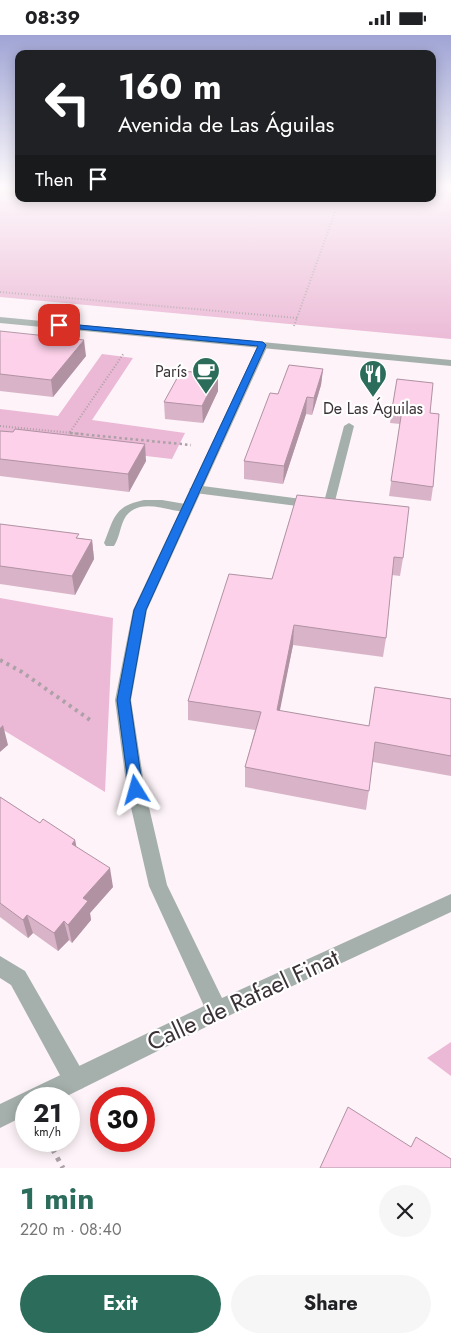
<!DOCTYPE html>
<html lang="en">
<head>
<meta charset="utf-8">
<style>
  :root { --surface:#fff; --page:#f6f6f6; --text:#202124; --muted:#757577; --accent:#2c6c5a }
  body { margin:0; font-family:Jost,sans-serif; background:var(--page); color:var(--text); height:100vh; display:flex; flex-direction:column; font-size:19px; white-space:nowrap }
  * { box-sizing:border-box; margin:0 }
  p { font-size:16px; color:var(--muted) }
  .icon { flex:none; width:28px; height:28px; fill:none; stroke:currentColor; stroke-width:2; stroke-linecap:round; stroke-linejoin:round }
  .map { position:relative; height:1133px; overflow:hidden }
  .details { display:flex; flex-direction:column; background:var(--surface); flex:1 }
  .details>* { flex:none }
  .hud { position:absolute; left:15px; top:15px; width:421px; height:152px; border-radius:10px; box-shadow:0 2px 12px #0003; background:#202124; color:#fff; overflow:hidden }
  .speed { position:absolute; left:15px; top:1052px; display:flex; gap:10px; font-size:25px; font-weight:700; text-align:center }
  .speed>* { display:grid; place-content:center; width:65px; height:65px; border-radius:50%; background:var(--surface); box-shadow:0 2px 12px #0003; line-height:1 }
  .speed small { font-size:12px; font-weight:400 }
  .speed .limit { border:8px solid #d22; background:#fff; color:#111 }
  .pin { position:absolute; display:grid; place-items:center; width:42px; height:42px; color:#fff; margin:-21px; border-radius:10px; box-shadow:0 2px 8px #0006 }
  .me { position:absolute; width:55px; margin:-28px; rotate:352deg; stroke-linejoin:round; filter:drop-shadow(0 0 4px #0008) }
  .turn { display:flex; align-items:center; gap:18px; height:105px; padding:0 20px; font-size:22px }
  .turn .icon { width:65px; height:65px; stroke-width:2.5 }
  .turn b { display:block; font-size:35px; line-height:42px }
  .then { display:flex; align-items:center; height:48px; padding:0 20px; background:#0003; gap:10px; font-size:19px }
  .round { display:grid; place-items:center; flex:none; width:52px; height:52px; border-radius:26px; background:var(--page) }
  .summary { display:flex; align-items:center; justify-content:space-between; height:85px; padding:0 20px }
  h1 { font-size:30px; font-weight:700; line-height:38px; color:var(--accent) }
  .action { display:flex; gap:10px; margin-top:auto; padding:10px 20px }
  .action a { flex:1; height:58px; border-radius:30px; background:var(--accent); color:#fff; font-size:20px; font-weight:700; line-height:58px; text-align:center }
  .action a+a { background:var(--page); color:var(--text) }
  .status { display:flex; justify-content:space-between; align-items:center; height:35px; padding:0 25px; background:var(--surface); direction:ltr }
  .status svg { height:14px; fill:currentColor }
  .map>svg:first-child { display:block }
  .green { fill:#ebb8d5 }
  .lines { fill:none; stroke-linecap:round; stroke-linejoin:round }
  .path-far3 { stroke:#aba1a6; stroke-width:2; stroke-dasharray:1 2; stroke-linecap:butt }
  .path-far2 { stroke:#aba1a6; stroke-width:2.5; stroke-dasharray:2.5 3; stroke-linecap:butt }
  .path-far1 { stroke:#aba1a6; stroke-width:4; stroke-dasharray:3 4.5; stroke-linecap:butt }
  .path { stroke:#aba1a6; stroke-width:5; stroke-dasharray:4 5.5; stroke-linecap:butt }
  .service { fill:#a5b0ac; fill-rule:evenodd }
  .minor { fill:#a5b0ac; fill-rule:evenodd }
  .tertiary { fill:#a5b0ac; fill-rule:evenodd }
  .wall { fill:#d9b4c8 }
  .shaded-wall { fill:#b092a3 }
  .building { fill:#fcd1e9; stroke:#b092a3 }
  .route { fill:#1a73e8; stroke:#114b97 }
  .labels { text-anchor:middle; stroke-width:4.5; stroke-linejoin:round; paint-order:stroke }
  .far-poi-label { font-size:16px; fill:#3b3237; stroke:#fff; text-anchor:end }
  .near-street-label { font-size:24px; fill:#3b3237; stroke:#fff }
</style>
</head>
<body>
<div class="status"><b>08:39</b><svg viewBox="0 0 49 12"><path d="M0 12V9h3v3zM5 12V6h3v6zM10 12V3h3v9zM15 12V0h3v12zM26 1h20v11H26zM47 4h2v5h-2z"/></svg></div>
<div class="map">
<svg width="451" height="1133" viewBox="0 0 451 1133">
  <rect width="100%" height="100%" fill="#fdf3f8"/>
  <path class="green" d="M0,152H19V164H432L433,152H451V304L0,262Z
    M102,319L133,323L92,385L185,398L172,424L0,404V374L58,381Z
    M0,563L113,583L105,757L0,693Z
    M451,1007V1041L427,1023Z"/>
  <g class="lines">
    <path class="path-far3" d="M0,257L297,283
      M294,291L335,177
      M0,391L83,399
      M70,397L124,318"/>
    <path class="path-far2" d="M70,398L191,410"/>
    <path class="path-far1" d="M0,625L22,637L93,687"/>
    <path class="path" d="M48,1106L63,1133"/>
    <path class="service" d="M349,388L354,391L333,474L329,475L195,458L189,454L195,450L324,467L344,391Z
      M144,465H162L191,470L193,473C181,485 144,458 126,481C120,490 120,502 114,511H106L104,508C114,483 114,471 144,465Z
      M0,921L25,936L83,1037L86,1045L83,1053L75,1056L67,1053L11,950L0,943Z"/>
    <path class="minor" d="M263,307L268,310L147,575L131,665L145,755L167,850L222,963L451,859V877L224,983L61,1064H26V1080L0,1093V1069L204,971L149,851L127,755L115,665L133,575L258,310Z"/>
    <path class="tertiary" d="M0,282L451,325V331L0,288Z"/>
  </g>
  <path class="wall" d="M0,296L86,321L53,362L0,356Z
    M323,334L321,350L312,380L306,379L283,449L244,444V426L278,359Z
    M218,339V356L203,388L165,384L164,367Z
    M397,344L430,378L433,452L431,466L389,461L400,389L390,388Z
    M0,396L146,426L129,457L0,441Z
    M297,460L403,523L400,541L392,540L386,603L383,622L293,610L279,676L369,691L375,652L451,664V741L373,727L366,775L245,752V732L255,695L188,685V666L272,544Z
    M0,489L79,503L92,505L94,524L75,560L0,549Z
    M0,762L40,788L75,805L76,812L113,852L90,878L91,885L72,908L69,905L58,916L33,898L28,903L0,882Z"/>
  <path class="shaded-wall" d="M84,305L86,321L53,362L51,345Z
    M323,334L321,350L312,380L314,363Z
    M218,339V356L203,388L202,371Z
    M307,362L306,379L283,449L284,431Z
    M145,409L146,426L129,457L128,439Z
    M92,505L94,524L75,560L72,541Z
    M294,590L293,610L276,695L277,675Z
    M3,690L8,710L0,717V693Z
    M75,805L79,824L72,809Z
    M110,833L113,852L90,878L91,885L72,908L68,890L83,863Z
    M27,880L33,898L28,903L23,885Z
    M64,886L69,905L58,916L54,898Z"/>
  <path class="building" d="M0,296L84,305L51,345L0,339Z
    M289,330L323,334L314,363L307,362L284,431L244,426L270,358L278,359Z
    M181,336L218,339L202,371L164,367Z
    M397,344L433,348L430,378L439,379L433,452L391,446L402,375L392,374Z
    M15,394L145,409L128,439L0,424V396L13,397Z
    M297,460L409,472L403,523L394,522L386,603L294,590L277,675L369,691L375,652L451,664V721L375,707L369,756L245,732L261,677L188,666L229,539L272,544Z
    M0,489L79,499L76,503L92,505L72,541L0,531Z
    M0,762L40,788L43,784L75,805L72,809L110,833L83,863L88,866L68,890L64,886L54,898L27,880L23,885L0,868Z
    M348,1072L411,1112L416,1102L451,1124V1133H320Z"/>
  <linearGradient id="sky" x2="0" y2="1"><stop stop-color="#9fa4d4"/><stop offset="0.49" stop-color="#fefafc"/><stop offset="1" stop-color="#fefafc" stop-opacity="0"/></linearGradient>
  <rect width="451" height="310" fill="url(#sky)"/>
  <path class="route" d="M57,288L263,307L266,310L146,575L130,665L143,755L141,759L136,761L131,759L129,755L117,665L134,575L258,311L59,292L57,291Z"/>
  <defs>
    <symbol id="cafe-pin" viewBox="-11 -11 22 30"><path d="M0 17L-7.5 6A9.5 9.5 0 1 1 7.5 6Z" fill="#2c6c5a" stroke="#fff"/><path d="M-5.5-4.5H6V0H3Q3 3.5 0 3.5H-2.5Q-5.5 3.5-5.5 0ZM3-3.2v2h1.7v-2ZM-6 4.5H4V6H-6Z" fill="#fff"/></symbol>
    <symbol id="restaurant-pin" viewBox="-11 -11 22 30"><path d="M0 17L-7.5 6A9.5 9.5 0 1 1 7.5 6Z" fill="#2c6c5a" stroke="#fff"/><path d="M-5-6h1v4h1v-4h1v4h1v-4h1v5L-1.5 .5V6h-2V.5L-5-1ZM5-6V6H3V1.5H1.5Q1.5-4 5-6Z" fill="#fff"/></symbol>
  </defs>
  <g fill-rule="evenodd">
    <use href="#cafe-pin" x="190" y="320" width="32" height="43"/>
    <use href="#restaurant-pin" x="357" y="323" width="32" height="43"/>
  </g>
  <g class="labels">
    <g class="far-poi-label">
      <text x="187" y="342">París</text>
      <text x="373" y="379" text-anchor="middle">De Las Águilas</text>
    </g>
    <g class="near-street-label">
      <text transform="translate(243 965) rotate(-25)" y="8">Calle de Rafael Finat</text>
    </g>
  </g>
</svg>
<div class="speed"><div>21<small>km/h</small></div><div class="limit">30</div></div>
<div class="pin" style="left:59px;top:290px;background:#d93025"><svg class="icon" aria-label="arrive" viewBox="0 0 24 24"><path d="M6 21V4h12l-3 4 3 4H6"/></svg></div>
<svg class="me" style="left:136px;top:755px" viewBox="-20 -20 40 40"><path d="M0-17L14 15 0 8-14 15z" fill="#1a73e8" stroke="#fff" stroke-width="4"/></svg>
<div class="hud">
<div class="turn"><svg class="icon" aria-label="left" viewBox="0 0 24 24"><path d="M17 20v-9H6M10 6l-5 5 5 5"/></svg><div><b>160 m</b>Avenida de Las Águilas</div></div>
<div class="then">Then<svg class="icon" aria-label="arrive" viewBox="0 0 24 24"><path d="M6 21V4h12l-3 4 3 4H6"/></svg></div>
</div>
</div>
<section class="details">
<div class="summary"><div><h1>1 min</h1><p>220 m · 08:40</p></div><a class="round"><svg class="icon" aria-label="close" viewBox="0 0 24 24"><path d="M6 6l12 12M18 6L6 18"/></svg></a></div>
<div class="action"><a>Exit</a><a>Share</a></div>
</section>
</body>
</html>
